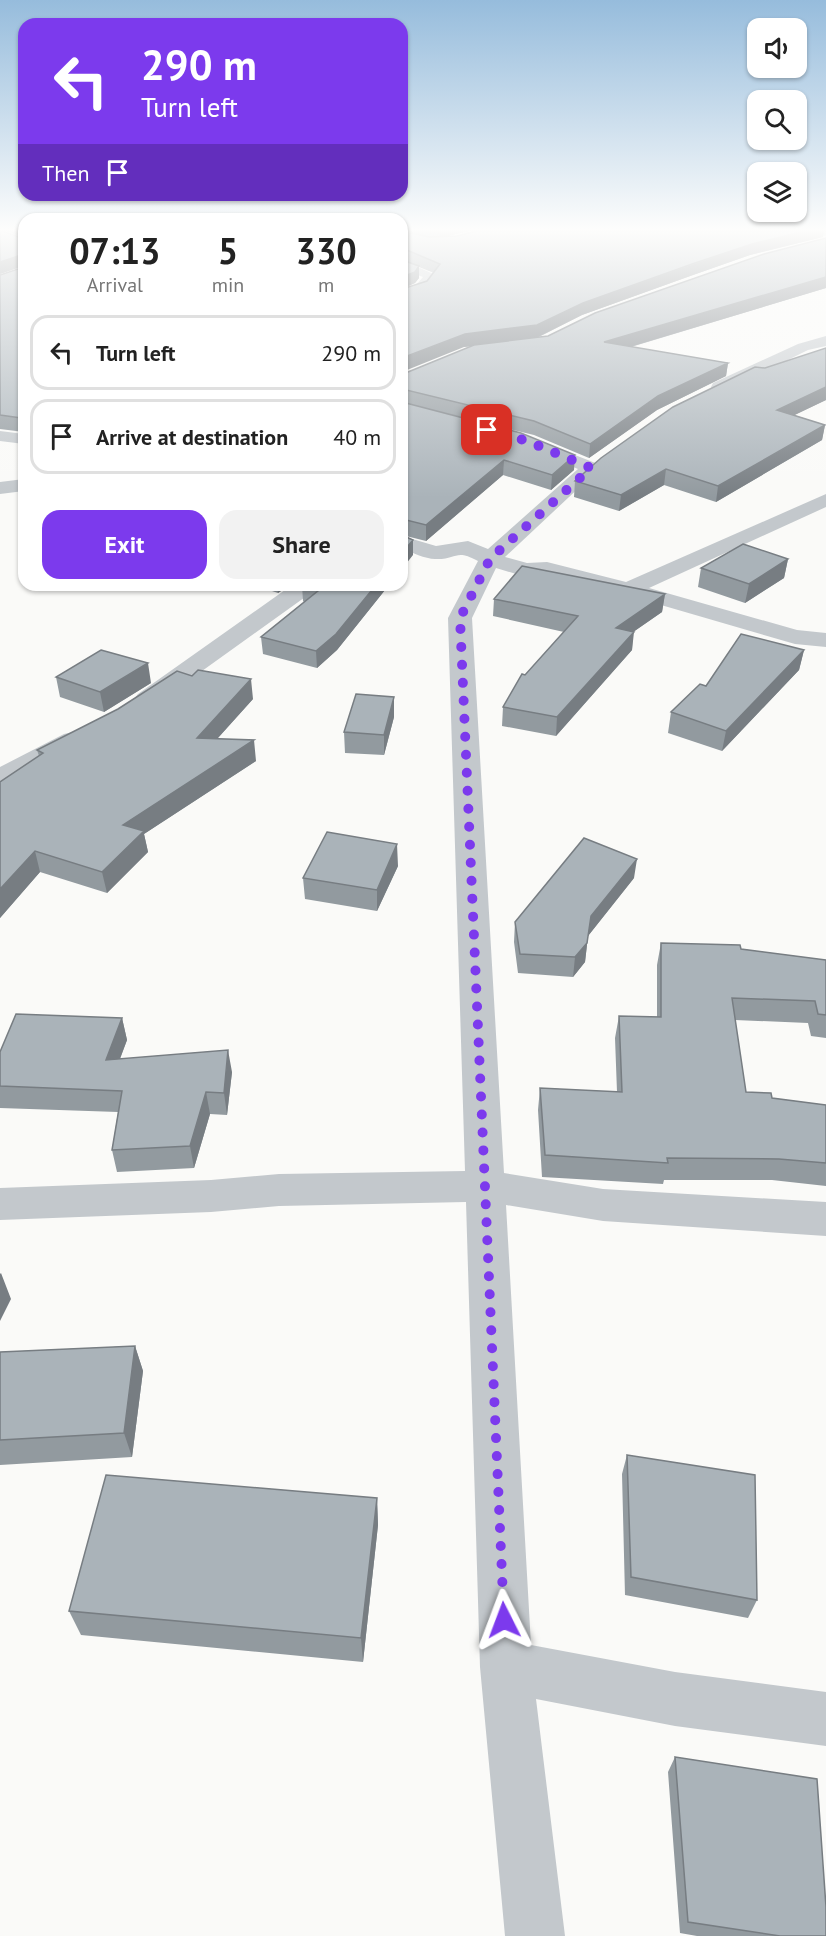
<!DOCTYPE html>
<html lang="en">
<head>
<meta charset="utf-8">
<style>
  :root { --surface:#fff; --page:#f2f2f2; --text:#222; --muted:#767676; --line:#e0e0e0; --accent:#7c3aed }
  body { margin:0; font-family:"PT Sans",sans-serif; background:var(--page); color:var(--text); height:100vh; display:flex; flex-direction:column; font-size:22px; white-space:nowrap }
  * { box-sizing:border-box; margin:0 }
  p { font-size:20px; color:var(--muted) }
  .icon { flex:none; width:33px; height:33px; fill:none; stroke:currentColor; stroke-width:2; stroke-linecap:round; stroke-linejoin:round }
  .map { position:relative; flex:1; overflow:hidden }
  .sheet { position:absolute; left:18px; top:213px; width:390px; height:378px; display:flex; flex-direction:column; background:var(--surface); border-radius:18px; box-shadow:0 2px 4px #0004 }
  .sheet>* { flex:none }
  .top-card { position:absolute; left:18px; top:18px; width:390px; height:183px; border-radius:18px; box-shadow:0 2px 4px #0004; background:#7c3aed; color:#fff; overflow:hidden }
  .tools { position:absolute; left:747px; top:18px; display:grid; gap:12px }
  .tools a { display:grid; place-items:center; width:60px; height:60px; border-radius:12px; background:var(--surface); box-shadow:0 2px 4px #0004; font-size:30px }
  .pin { position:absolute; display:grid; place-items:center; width:51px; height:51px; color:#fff; margin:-26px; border-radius:12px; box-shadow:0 3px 9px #0006 }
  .me { position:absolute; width:66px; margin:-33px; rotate:357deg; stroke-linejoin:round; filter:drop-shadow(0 0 4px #0008) }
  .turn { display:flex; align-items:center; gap:21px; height:126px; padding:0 24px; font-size:27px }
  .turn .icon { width:78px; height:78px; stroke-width:2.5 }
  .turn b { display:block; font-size:42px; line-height:51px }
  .then { display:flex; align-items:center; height:57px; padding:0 24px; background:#0003; gap:12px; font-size:22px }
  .eta { display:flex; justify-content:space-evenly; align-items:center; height:102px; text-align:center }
  .eta b { font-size:36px; font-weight:600; line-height:42px }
  .button { display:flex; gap:12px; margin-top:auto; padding:12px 24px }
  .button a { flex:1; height:69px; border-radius:18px; background:var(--accent); color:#fff; font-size:24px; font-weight:600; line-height:69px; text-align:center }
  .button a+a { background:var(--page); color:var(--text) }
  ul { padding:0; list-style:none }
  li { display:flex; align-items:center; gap:18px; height:75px; margin:0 12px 9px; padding:0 12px; border:3px solid var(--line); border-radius:18px }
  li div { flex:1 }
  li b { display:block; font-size:22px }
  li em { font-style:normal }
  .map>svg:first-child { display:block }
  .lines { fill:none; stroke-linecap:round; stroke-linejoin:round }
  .minor { fill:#c3c8cc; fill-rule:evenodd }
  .wall { fill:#929a9f }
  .shaded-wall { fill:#777d82 }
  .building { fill:#aab3b9; stroke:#777d82; stroke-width:1.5 }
  .route { stroke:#7c3aed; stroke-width:10; stroke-dasharray:0 18 }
</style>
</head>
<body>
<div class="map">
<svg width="826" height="1936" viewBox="0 0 826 1936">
  <rect width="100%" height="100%" fill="#fafaf8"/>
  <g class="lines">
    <path class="minor" d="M795,227L826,228V236L797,230Z
      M402,260L438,276L426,291L402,300V291L416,285L423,277L402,269Z
      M826,336V346L808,350L725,391H713L711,387L713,383L798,344Z
      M0,431L24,434V444L0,441Z
      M534,439L598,464L600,468L505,557L527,563L547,562L626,582L826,494V507L649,588L797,630L826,633V647L795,644L661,605L630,597L623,599L615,597L612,592L547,576L526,577L496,568L472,618L504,1173L603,1189L826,1202V1236L603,1221L506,1205L531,1645L675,1672L826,1692V1746L675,1726L536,1699L565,1936H505L480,1667L466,1202L279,1206L211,1212L0,1220V1188L211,1180L279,1174L465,1171L448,618L478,561C455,548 457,560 435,559C425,559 412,552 402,549V536L436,546L468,541L488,549L578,469L528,448L525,444L528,440Z
      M24,479V491L0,494V482Z
      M292,585H318L315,590L156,704L147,707L138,704L134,699L138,694Z
      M73,732L82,734L86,740L82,746L10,784L0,786V767L64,734Z"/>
  </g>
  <path class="wall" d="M0,227H24V432L0,429V275L24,267L23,266L0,274L24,239V238L1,229Z
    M402,227H486L445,236L823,237L750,255L693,275L582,315L537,338L548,336L826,238V288L631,347L728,363L726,376L657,410L589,458L534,435L411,405L574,470L551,490L503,475L426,541L402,535V373L403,374L473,346L464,347L427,281L434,273L419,267V278L415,283L402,289Z
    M826,348V400L794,415L825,425L822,440L716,502L664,485L619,511L574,497L575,481L765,368Z
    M788,559L784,578L745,603L698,587L701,568Z
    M254,585H290L278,593Z
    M302,585H389L337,650L317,668L263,654L261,637L304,602L303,601Z
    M665,594L662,612L633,632L632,650L556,736L502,726L503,707L564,632L493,616L494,599Z
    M804,650L799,670L722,751L668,733L671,712L706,686Z
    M56,677L151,683L104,712L60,697Z
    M253,699L217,739L256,761L144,834L148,852L107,893L40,872L0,918V782L39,756L37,750Z
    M394,717L384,755L345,753L344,732Z
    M398,866L377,911L305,899L303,878Z
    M634,878L588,936L585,962L573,977L518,973L514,942L515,922Z
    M661,943L741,949L826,960V1038L811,1036L808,1023L735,1020L746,1092L772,1098L826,1105V1186L772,1180H664L663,1184L542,1177L538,1110L540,1088L617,1092L615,1038L619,1016L657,1017V965Z
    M122,1018L127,1040L120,1059L232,1072L227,1115L210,1114L194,1168L117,1172L112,1150L118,1112L0,1108V1052Z
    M135,1346L143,1371L132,1457L0,1465V1352Z
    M627,1455L757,1600L748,1618L625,1595L622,1474Z
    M377,1498L378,1525L363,1662L81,1635L69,1611Z
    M675,1757L826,1936H697L680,1933L668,1772Z"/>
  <path class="shaded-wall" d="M440,227H486L440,238Z
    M822,227H825L823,237L750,255L693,275L582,315L536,338L464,347L402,372V358L465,334L583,303L752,244Z
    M21,255L23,266L0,274V262Z
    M419,266V278L415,283L402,289V277Z
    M826,277V288L603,355L604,342Z
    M728,363L726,376L657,410L589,458L590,444L658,396Z
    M826,387V400L774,425L777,410Z
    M825,425L822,440L716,502L718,486Z
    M575,455L574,470L551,490L552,475Z
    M504,460L503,475L426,541V525Z
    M666,469L664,485L619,511L621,495Z
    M413,540V555L402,569V553Z
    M788,559L784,578L745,603L749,584Z
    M277,585H290L278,593Z
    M376,585H389L337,650L317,668L316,651Z
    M665,594L662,612L613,646L616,628Z
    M634,632L632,650L556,736L557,717Z
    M804,650L799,670L722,751L726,731Z
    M148,663L151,683L104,712L100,692Z
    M251,679L253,699L199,759L197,738Z
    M394,697V717L384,755V735Z
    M254,740L256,761L144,834L148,852L107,893L102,872L123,825Z
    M397,844L398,866L377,911V890Z
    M35,851L40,872L0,918V889Z
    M637,859L634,878L588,936L585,962L573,977L575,957L591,916Z
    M122,1018L127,1040L111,1082L106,1060Z
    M228,1050L232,1072L227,1115L224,1093Z
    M206,1092L210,1114L194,1168L190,1146Z
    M1,1273L11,1299L0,1321V1274Z
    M135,1346L143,1371L132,1457L124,1433Z
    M377,1498L378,1525L363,1662L361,1638Z"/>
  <path class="building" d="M19,227H24V257L21,255L0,262V230L24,239L23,228Z
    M491,227H822L752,244L695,263L583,303L537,325L465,334L402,358V289L427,281L440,264L402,248V231L429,237L457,236Z
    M826,238V277L604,342L728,363L658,396L590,444L534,421L402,389V373L403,374L474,345L548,336L595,313L764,254Z
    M24,259V425H23L21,418L0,415V275L24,267Z
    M402,260L419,266L415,272L402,277Z
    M826,348V387L777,410L825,425L718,486L666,469L621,495L575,481L601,458L673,407L755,367L765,368Z
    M402,402L521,433L575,455L552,475L504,460L426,525L402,519Z
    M402,535L413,540L402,553Z
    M743,544L788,559L749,584L701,568Z
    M522,566L665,594L616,628L634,632L557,717L503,707L522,674L525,675L578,616L494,599Z
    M302,585H376L336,634L316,651L261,637L319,590Z
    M741,634L804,650L726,731L671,712L700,684L706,686Z
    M101,650L148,663L100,692L56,677Z
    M198,670L251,679L197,738L254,740L123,825L144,831L102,872L35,851L0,889V782L43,753L37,750L118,709L177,671L192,676Z
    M356,694L394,697L384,735L344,732Z
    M327,832L397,844L377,890L303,878Z
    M584,838L637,859L591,916L587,943L575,957L520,954L515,922Z
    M661,943L740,945L741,949L826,960V1015L818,1014L815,1001L732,998L746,1092L771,1093L772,1098L826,1105V1163L779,1159L667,1158L668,1163L545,1155L540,1088L622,1092L619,1016L661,1017Z
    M16,1014L122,1018L106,1060L228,1050L224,1093L206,1092L190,1146L112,1150L122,1091L0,1086V1052Z
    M135,1346L124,1433L0,1440V1352Z
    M627,1455L755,1475L757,1600L631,1577Z
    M106,1475L377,1498L361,1638L69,1611Z
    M675,1757L817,1779L826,1907V1936H780L688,1922Z"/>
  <linearGradient id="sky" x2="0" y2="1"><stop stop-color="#96bcdc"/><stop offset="0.46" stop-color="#fdfdfc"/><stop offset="1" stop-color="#fdfdfc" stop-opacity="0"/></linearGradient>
  <rect width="826" height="498" fill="url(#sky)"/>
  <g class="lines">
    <path class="route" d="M487,430L527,441L591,468L490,559L460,618L504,1620"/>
  </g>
</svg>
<div class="tools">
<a><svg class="icon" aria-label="sound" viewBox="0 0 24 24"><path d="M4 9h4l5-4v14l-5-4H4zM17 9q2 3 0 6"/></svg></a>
<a><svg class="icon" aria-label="search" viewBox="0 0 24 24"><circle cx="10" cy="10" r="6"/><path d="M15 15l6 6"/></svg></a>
<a><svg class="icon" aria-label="layers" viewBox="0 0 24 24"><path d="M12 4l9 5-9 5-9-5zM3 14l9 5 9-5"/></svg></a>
</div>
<div class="pin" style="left:487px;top:430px;background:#d93025"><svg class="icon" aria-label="arrive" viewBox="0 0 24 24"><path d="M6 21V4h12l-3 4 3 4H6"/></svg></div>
<svg class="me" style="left:504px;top:1620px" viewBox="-20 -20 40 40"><path d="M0-17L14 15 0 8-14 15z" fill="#7c3aed" stroke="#fff" stroke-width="4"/></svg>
<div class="top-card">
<div class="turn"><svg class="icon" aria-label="left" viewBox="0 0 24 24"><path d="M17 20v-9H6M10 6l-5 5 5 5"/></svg><div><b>290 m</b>Turn left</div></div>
<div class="then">Then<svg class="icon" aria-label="arrive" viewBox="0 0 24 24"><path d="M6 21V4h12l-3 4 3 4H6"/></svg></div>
</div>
<section class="sheet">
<div class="eta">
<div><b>07:13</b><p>Arrival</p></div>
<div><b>5</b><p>min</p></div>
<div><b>330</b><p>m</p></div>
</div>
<ul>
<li><svg class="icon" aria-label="left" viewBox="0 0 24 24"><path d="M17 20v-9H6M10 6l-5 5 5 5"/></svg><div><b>Turn left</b></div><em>290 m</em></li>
<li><svg class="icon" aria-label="arrive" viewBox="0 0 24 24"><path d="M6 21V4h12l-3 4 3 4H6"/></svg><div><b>Arrive at destination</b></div><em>40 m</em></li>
</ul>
<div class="button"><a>Exit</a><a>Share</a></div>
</section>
</div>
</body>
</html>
